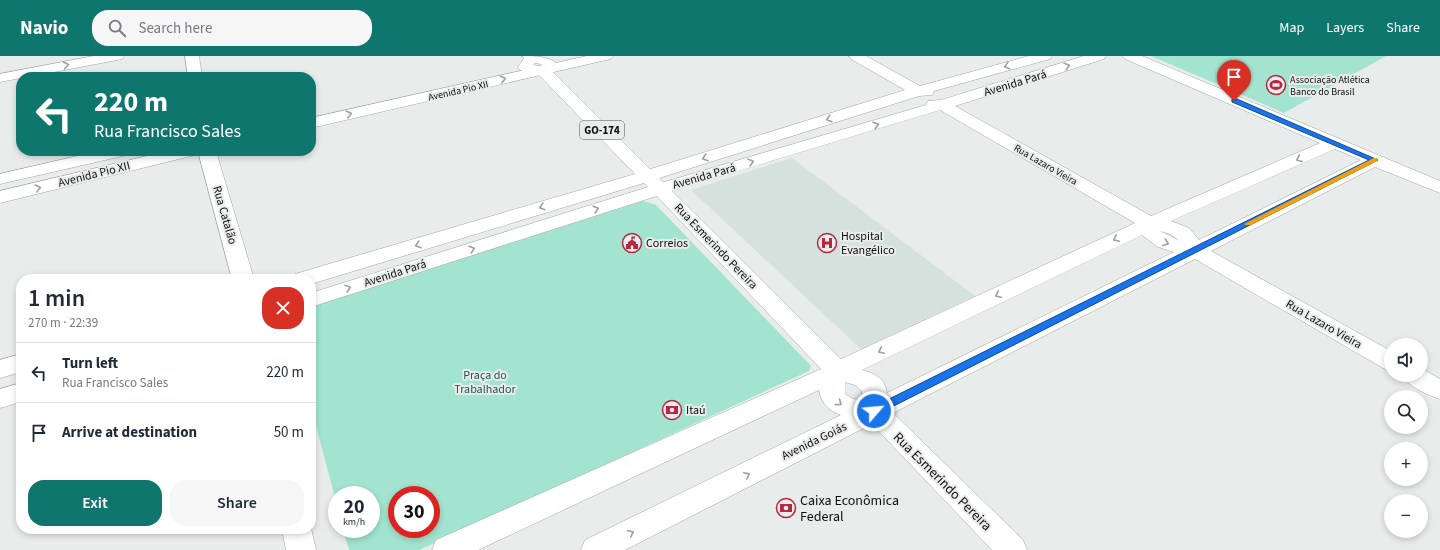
<!DOCTYPE html>
<html lang="en">
<head>
<meta charset="utf-8">
<style>
  :root { --surface:#fff; --page:#f6f6f7; --text:#1f2937; --muted:#747a83; --line:#e0e1e3; --accent:#0f766e }
  body { margin:0; font-family:"Source Sans 3",sans-serif; background:var(--page); color:var(--text); height:100vh; display:flex; flex-direction:column; font-size:15px; white-space:nowrap }
  * { box-sizing:border-box; margin:0 }
  p { font-size:13px; color:var(--muted) }
  .icon { flex:none; width:22px; height:22px; fill:none; stroke:currentColor; stroke-width:2; stroke-linecap:round; stroke-linejoin:round }
  .map { position:relative; flex:1; overflow:hidden }
  .sheet { position:absolute; left:16px; top:218px; width:300px; height:260px; display:flex; flex-direction:column; background:var(--surface); border-radius:16px; box-shadow:0 2px 6px #0003 }
  .sheet>* { flex:none }
  .hud { position:absolute; left:16px; top:16px; width:300px; height:84px; border-radius:16px; box-shadow:0 2px 6px #0003; background:#0f766e; color:#fff; overflow:hidden }
  .fabs { position:absolute; left:1384px; top:282px; display:grid; gap:8px }
  .fabs a { display:grid; place-items:center; width:44px; height:44px; border-radius:50%; background:var(--surface); box-shadow:0 2px 6px #0003; font-size:20px }
  .speed { position:absolute; left:328px; top:430px; display:flex; gap:8px; font-size:20px; font-weight:700; text-align:center }
  .speed>* { display:grid; place-content:center; width:52px; height:52px; border-radius:50%; background:var(--surface); box-shadow:0 2px 6px #0003; line-height:1 }
  .speed small { font-size:10px; font-weight:400 }
  .speed .limit { border:6px solid #d22; background:#fff; color:#111 }
  .pin { position:absolute; display:grid; place-items:center; width:34px; height:34px; color:#fff; margin:-41px -17px; border-radius:50% 50% 50% 0; rotate:-45deg; box-shadow:0 0 4px #0007 }
  .pin .icon { rotate:45deg }
  .me { position:absolute; width:44px; margin:-22px; rotate:63deg; stroke-linejoin:round; filter:drop-shadow(0 0 3px #0008) }
  .turn { display:flex; align-items:center; gap:14px; height:84px; padding:0 12px; font-size:18px }
  .turn .icon { width:52px; height:52px; stroke-width:2.5 }
  .turn b { display:block; font-size:28px; line-height:34px }
  .round { display:grid; place-items:center; flex:none; width:42px; height:42px; border-radius:16px; background:var(--page) }
  .summary { display:flex; align-items:center; justify-content:space-between; height:68px; padding:0 12px }
  h1 { font-size:24px; font-weight:600; line-height:30px }
  .cta { display:flex; gap:8px; margin-top:auto; padding:8px 12px }
  .cta a { flex:1; height:46px; border-radius:16px; background:var(--accent); color:#fff; font-size:16px; font-weight:600; line-height:46px; text-align:center }
  .cta a+a { background:var(--page); color:var(--text) }
  ul { padding:0; list-style:none }
  li { display:flex; align-items:center; gap:12px; height:60px; padding:0 12px; border-top:1px solid var(--line) }
  li div { flex:1 }
  li b { display:block; font-size:15px }
  li em { font-style:normal }
  header { display:flex; align-items:center; gap:24px; box-sizing:border-box; height:56px; padding:0 20px; background:var(--accent); color:#fff }
  header strong { font-size:19px }
  nav { display:flex; gap:22px; margin-inline-start:auto; font-size:14px }
  .search { width:280px; height:36px; background:var(--page); display:flex; align-items:center; gap:10px; box-sizing:border-box; padding:0 14px; border-radius:16px; color:var(--muted); font-size:15px }
  .map>svg:first-child { display:block }
  .built { fill:#d4e1dc }
  .green { fill:#a2e4cf; fill-rule:evenodd }
  .lines { fill:none; stroke-linecap:round; stroke-linejoin:round }
  .minor-casing { stroke:#a1a5a4; stroke-width:1 }
  .major-casing { stroke:#a1a5a4; stroke-width:1 }
  .minor { fill:#fff; fill-rule:evenodd }
  .major { fill:#fff; fill-rule:evenodd }
  .oneway { stroke:#9f9f9f }
  .route { fill:#1a73e8; stroke:#114b97 }
  .slow { fill:#f59e0b }
  .labels { text-anchor:middle; stroke-width:4; stroke-linejoin:round; paint-order:stroke }
  .far-poi-label { font-size:10px; fill:#0e0f0f; stroke:#e8ecea; text-anchor:start }
  .far-street-label { font-size:10px; fill:#0e0f0f; stroke:#e8ecea }
  .shield { fill:#e8ecea; stroke:#4f5151; stroke-width:1 }
  .shield-label { font-size:11px; font-weight:bold; fill:#0e0f0f }
  .street-label { font-size:12px; fill:#0e0f0f; stroke:#e8ecea }
  .poi-label { font-size:12px; fill:#0e0f0f; stroke:#e8ecea; text-anchor:start }
  .park-label { font-size:12px; fill:#1c5748; stroke:#e8ecea }
  .near-street-label { font-size:14px; fill:#0e0f0f; stroke:#e8ecea }
  .near-poi-label { font-size:14px; fill:#0e0f0f; stroke:#e8ecea; text-anchor:start }
</style>
</head>
<body>
<header>
<strong>Navio</strong>
<div class="search"><svg class="icon" aria-label="search" viewBox="0 0 24 24"><circle cx="10" cy="10" r="6"/><path d="M15 15l6 6"/></svg>Search here</div>
<nav><a>Map</a><a>Layers</a><a>Share</a></nav>
</header>
<div class="map">
<svg width="1440" height="494" viewBox="0 0 1440 494">
  <rect width="100%" height="100%" fill="#e8ecea"/>
  <path class="built" d="M792,102L975,240L861,293L691,134Z"/>
  <path class="green" d="M1151,0H1386L1284,57Z
    M643,145L656,149L811,310L809,315L419,494H349L343,473H371V439H337V449L311,351V250ZM397,439H431V473H397Z"/>
  <g class="lines">
    <defs>
      <path id="minor" d="M94,0H124L122,3L117,4L28,21H21V22L0,26V18Z
        M185,0H199L202,21H188Z
        M587,0H613L611,3L606,4L311,72V62Z
        M849,0H866L920,30L1029,0H1052L1050,3L934,35L932,39L919,40L653,124L647,125L641,124L638,120L641,116L905,34L851,3Z
        M1084,0H1106L1104,3L955,50L1151,160L1320,87L1125,3L1123,0H1142L1440,125V137L1375,111L1211,195L1391,295V315L1383,312L1195,203L893,357L1023,484L1027,494H992L872,368L625,494H581L585,484L841,359C829,355 821,347 819,334L478,494H432L436,484L821,313L654,137L651,133L654,129L926,49L928,45L941,44ZM940,54L1135,167L841,303L672,135ZM1335,93L1361,104L1199,184L1189,172L1171,165ZM1160,175L1170,178L1180,185ZM1142,179L1158,191L1174,196L887,337C886,323 874,317 862,314ZM845,326L855,329L862,335V344L853,343L845,338Z
        M99,95H130L127,99L0,128V118Z
        M168,95H198L195,99L0,147V135Z
        M198,95H216L254,223H232Z
        M1421,312L1440,323V343C1427,339 1409,331 1402,319H1421Z
        M311,472L316,494H286L282,473H311Z"/>
      <path id="major" d="M522,0C534,0 549,0 557,8L552,15L666,129L669,133L666,137L311,251V237L648,131L644,127L311,228V223H292L295,218L635,118L539,19L520,14L518,11L524,2ZM535,7L541,8L542,9L539,10L533,9Z
        M21,298V316L0,322V304Z
        M21,327V346L0,352V333Z"/>
    </defs>
    <use href="#minor" class="minor-casing"/>
    <use href="#major" class="major-casing"/>
    <use href="#minor" class="minor"/>
    <use href="#major" class="major"/>
  </g>
  <defs><path id="oneway-chevron" d="M-2-3.5L2.5 0L-2 3.5" fill="none" stroke-width="1.6" stroke-linecap="round" stroke-linejoin="round"/></defs>
  <g class="oneway">
    <use href="#oneway-chevron" transform="translate(66 9) rotate(-11)"/>
    <use href="#oneway-chevron" transform="translate(1007 10) rotate(165)"/>
    <use href="#oneway-chevron" transform="translate(1067 10) rotate(-17)"/>
    <use href="#oneway-chevron" transform="translate(503 23) rotate(-13)"/>
    <use href="#oneway-chevron" transform="translate(349 58) rotate(-13)"/>
    <use href="#oneway-chevron" transform="translate(829 63) rotate(163)"/>
    <use href="#oneway-chevron" transform="translate(876 69) rotate(-16)"/>
    <use href="#oneway-chevron" transform="translate(705 102) rotate(163)"/>
    <use href="#oneway-chevron" transform="translate(1299 103) rotate(157)"/>
    <use href="#oneway-chevron" transform="translate(751 106) rotate(-16)"/>
    <use href="#oneway-chevron" transform="translate(38 132) rotate(-14)"/>
    <use href="#oneway-chevron" transform="translate(542 151) rotate(163)"/>
    <use href="#oneway-chevron" transform="translate(596 153) rotate(-18)"/>
    <use href="#oneway-chevron" transform="translate(1116 183) rotate(155)"/>
    <use href="#oneway-chevron" transform="translate(1166 187) rotate(20)"/>
    <use href="#oneway-chevron" transform="translate(418 189) rotate(163)"/>
    <use href="#oneway-chevron" transform="translate(472 193) rotate(-18)"/>
    <use href="#oneway-chevron" transform="translate(348 232) rotate(-18)"/>
    <use href="#oneway-chevron" transform="translate(998 239) rotate(155)"/>
    <use href="#oneway-chevron" transform="translate(881 295) rotate(155)"/>
    <use href="#oneway-chevron" transform="translate(839 347) rotate(37)"/>
    <use href="#oneway-chevron" transform="translate(747 419) rotate(-26)"/>
    <use href="#oneway-chevron" transform="translate(631 477) rotate(-26)"/>
  </g>
  <path class="route" d="M1232,43H1237L1378,104L878,358H871L869,355L871,352L1369,104L1232,46Z"/>
  <path class="slow" d="M1374,102H1377V105L1251,169H1245L1244,168Z"/>
  <defs>
    <symbol id="stadium-ring" viewBox="-11 -11 22 22"><circle r="9.5" fill="#e8ecea" stroke="#b82641" stroke-width="1.5"/><path d="M0-5a6.5 5 0 1 0 0 10a6.5 5 0 1 0 0-10ZM-3.5-1.8h7v3.6h-7Z" fill="#b82641"/></symbol>
    <symbol id="civic-ring" viewBox="-11 -11 22 22"><circle r="9.5" fill="#e8ecea" stroke="#b82641" stroke-width="1.5"/><path d="M-.6-6.5H3V-4.5H.6V-3L4-1V1h2V6H-6V1h2V-1L-.6-3ZM-1.2 2.5V6h2.4V2.5Z" fill="#b82641"/></symbol>
    <symbol id="hospital-ring" viewBox="-11 -11 22 22"><circle r="9.5" fill="#e8ecea" stroke="#b82641" stroke-width="1.5"/><path d="M-5-5h3v3.5h4V-5h3V5h-3V1.5h-4V5h-3Z" fill="#b82641"/></symbol>
    <symbol id="bank-ring" viewBox="-11 -11 22 22"><circle r="9.5" fill="#e8ecea" stroke="#b82641" stroke-width="1.5"/><path d="M-6-4H6V4H-6ZM0-2.3a2.3 2.3 0 1 0 0 4.6a2.3 2.3 0 1 0 0-4.6Z" fill="#b82641"/></symbol>
  </defs>
  <g fill-rule="evenodd">
    <use href="#stadium-ring" x="1265" y="18" width="22" height="22"/>
    <use href="#civic-ring" x="621" y="176" width="22" height="22"/>
    <use href="#hospital-ring" x="816" y="176" width="22" height="22"/>
    <use href="#bank-ring" x="661" y="343" width="22" height="22"/>
    <use href="#bank-ring" x="775" y="441" width="22" height="22"/>
  </g>
  <g class="labels">
    <g class="far-poi-label">
      <text x="1290" y="27">Associação Atlética<tspan x="1290" dy="12">Banco do Brasil</tspan></text>
    </g>
    <g class="far-street-label">
      <text transform="translate(458 34) rotate(-13)" y="4">Avenida Pio XII</text>
      <text transform="translate(1046 108) rotate(30)" y="4">Rua Lazaro Vieira</text>
    </g>
    <rect class="shield" x="580" y="65" width="44" height="18" rx="3"/>
    <g class="shield-label">
      <text x="602" y="78">GO-174</text>
    </g>
    <g class="street-label">
      <text transform="translate(1015 27) rotate(-17)" y="4">Avenida Pará</text>
      <text transform="translate(94 118) rotate(-14)" y="4">Avenida Pio XII</text>
      <text transform="translate(704 120) rotate(-16)" y="4">Avenida Pará</text>
      <text transform="translate(225 159) rotate(74)" y="4">Rua Catalão</text>
      <text transform="translate(716 190) rotate(46)" y="4">Rua Esmerindo Pereira</text>
      <text transform="translate(395 217) rotate(-18)" y="4">Avenida Pará</text>
      <text transform="translate(1324 268) rotate(30)" y="4">Rua Lazaro Vieira</text>
      <text transform="translate(814 385) rotate(-26)" y="4">Avenida Goiás</text>
    </g>
    <g class="poi-label">
      <text x="841" y="184">Hospital<tspan x="841" dy="14">Evangélico</tspan></text>
      <text x="646" y="191">Correios</text>
      <text x="686" y="358">Itaú</text>
    </g>
    <g class="park-label">
      <text x="485" y="323">Praça do<tspan x="485" dy="14">Trabalhador</tspan></text>
    </g>
    <g class="near-street-label">
      <text transform="translate(943 425) rotate(45)" y="5">Rua Esmerindo Pereira</text>
    </g>
    <g class="near-poi-label">
      <text x="800" y="449">Caixa Econômica<tspan x="800" dy="16">Federal</tspan></text>
    </g>
  </g>
</svg>
<div class="fabs">
<a><svg class="icon" aria-label="sound" viewBox="0 0 24 24"><path d="M4 9h4l5-4v14l-5-4H4zM17 9q2 3 0 6"/></svg></a>
<a><svg class="icon" aria-label="search" viewBox="0 0 24 24"><circle cx="10" cy="10" r="6"/><path d="M15 15l6 6"/></svg></a>
<a>+</a>
<a>−</a>
</div>
<div class="speed"><div>20<small>km/h</small></div><div class="limit">30</div></div>
<div class="pin" style="left:1234px;top:45px;background:#d93025"><svg class="icon" aria-label="arrive" viewBox="0 0 24 24"><path d="M6 21V4h12l-3 4 3 4H6"/></svg></div>
<svg class="me" style="left:874px;top:355px" viewBox="-20 -20 40 40"><circle r="17" fill="#1a73e8" stroke="#fff" stroke-width="3"/><path d="M0-11L8 9 0 5-8 9z" fill="#fff"/></svg>
<div class="hud">
<div class="turn"><svg class="icon" aria-label="left" viewBox="0 0 24 24"><path d="M17 20v-9H6M10 6l-5 5 5 5"/></svg><div><b>220 m</b>Rua Francisco Sales</div></div>
</div>
<section class="sheet">
<div class="summary"><div><h1>1 min</h1><p>270 m · 22:39</p></div><a class="round" style="background:#d93025;color:#fff"><svg class="icon" aria-label="close" viewBox="0 0 24 24"><path d="M6 6l12 12M18 6L6 18"/></svg></a></div>
<ul>
<li><svg class="icon" aria-label="left" viewBox="0 0 24 24"><path d="M17 20v-9H6M10 6l-5 5 5 5"/></svg><div><b>Turn left</b><p>Rua Francisco Sales</p></div><em>220 m</em></li>
<li><svg class="icon" aria-label="arrive" viewBox="0 0 24 24"><path d="M6 21V4h12l-3 4 3 4H6"/></svg><div><b>Arrive at destination</b></div><em>50 m</em></li>
</ul>
<div class="cta"><a>Exit</a><a>Share</a></div>
</section>
</div>
</body>
</html>
